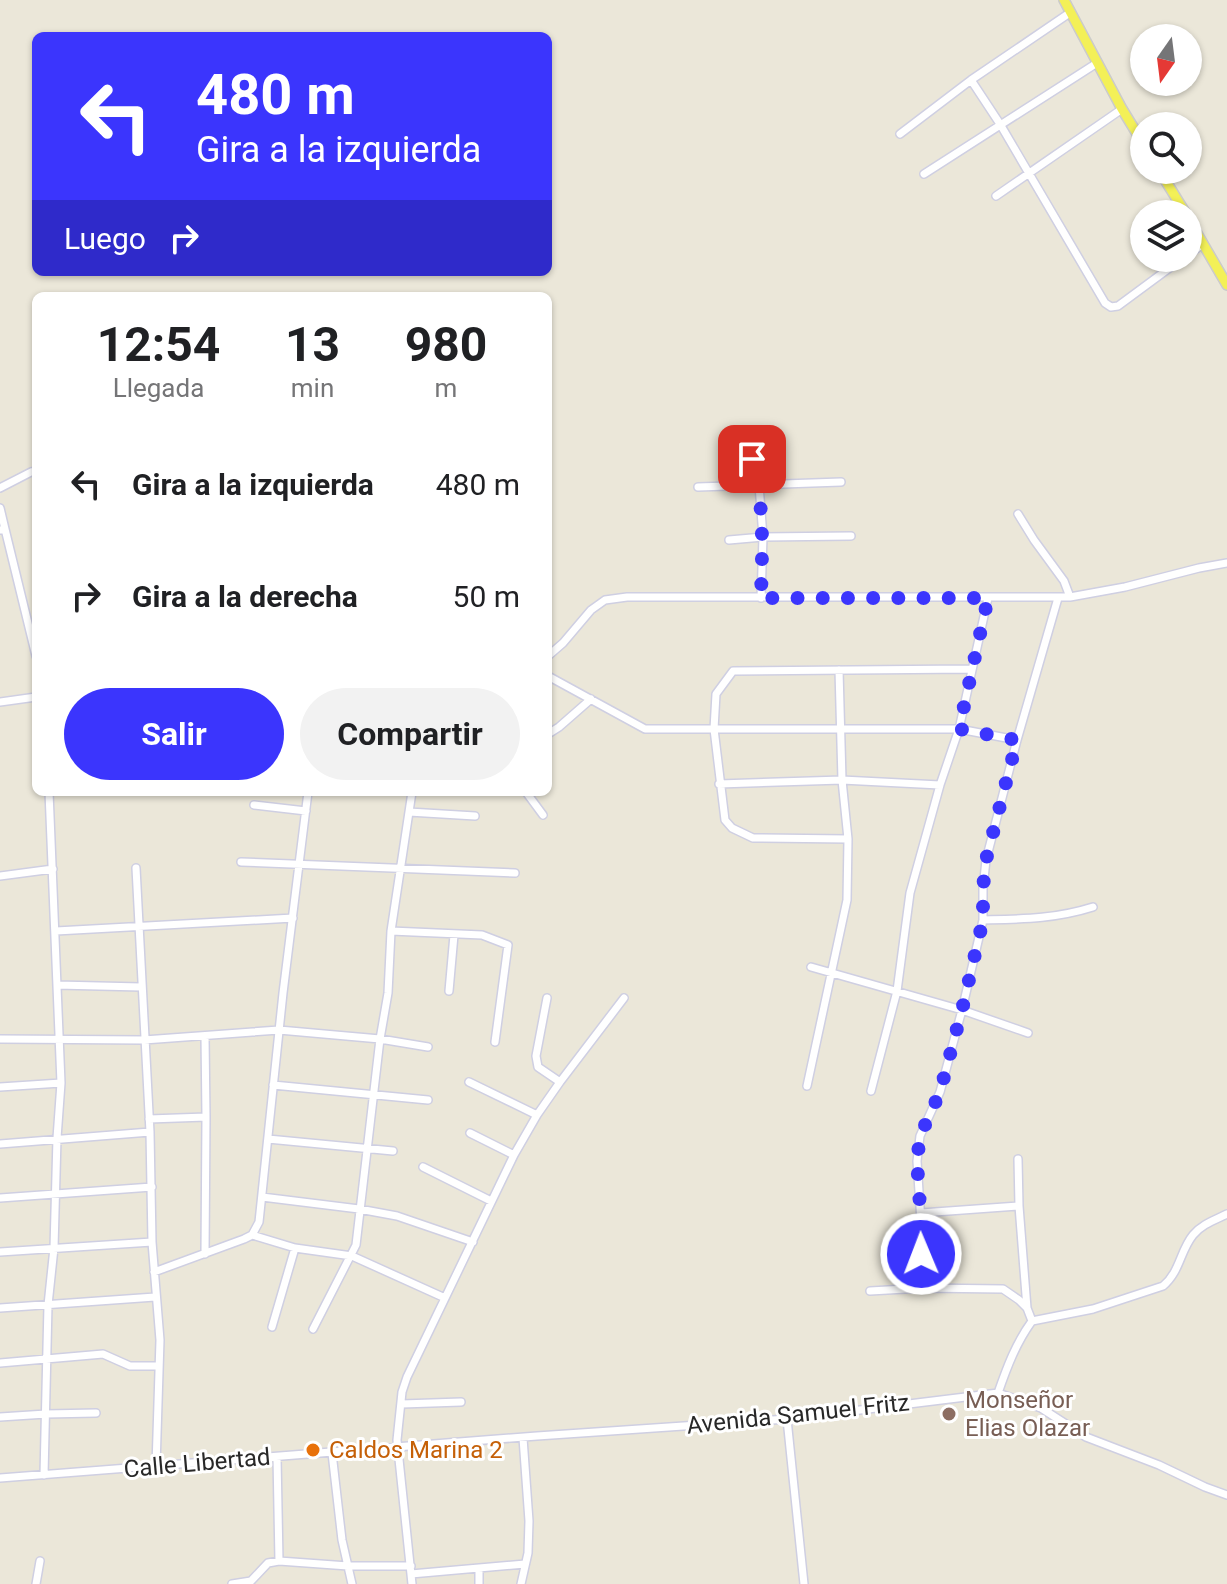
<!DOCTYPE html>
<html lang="es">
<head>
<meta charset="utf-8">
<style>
  :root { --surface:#fff; --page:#f2f2f2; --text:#202124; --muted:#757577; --accent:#3b35fd }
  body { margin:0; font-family:Roboto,sans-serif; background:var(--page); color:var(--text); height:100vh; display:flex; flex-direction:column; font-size:30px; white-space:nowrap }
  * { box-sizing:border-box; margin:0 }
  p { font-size:26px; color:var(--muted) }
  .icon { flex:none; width:44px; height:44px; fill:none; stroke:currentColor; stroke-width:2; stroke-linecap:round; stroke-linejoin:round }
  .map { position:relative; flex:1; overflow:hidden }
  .drawer { position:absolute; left:32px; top:292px; width:520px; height:504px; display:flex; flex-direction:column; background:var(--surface); border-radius:12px; box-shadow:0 2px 6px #0004 }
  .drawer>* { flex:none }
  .guide { position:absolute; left:32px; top:32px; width:520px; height:244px; border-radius:12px; box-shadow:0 2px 6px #0004; background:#3b35fd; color:#fff; overflow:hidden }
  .needle { width:52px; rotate:194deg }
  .buttons { position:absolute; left:1130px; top:24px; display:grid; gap:16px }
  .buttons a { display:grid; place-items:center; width:72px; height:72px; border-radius:50%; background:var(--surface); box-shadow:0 2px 6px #0004; font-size:40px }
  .pin { position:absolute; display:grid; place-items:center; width:68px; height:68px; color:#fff; margin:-34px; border-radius:16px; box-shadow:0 4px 12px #0006 }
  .me { position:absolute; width:88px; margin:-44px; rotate:359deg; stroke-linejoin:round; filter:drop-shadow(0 0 6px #0008) }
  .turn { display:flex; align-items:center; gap:28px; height:168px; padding:0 32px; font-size:36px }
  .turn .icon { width:104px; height:104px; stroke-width:2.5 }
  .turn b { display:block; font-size:56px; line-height:68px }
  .then { display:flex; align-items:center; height:76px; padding:0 32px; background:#0003; gap:16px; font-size:30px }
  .eta { display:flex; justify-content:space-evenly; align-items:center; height:136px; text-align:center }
  .eta b { font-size:48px; font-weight:700; line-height:56px }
  .cta { display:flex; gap:16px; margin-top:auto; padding:16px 32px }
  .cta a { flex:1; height:92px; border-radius:48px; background:var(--accent); color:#fff; font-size:32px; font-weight:700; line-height:92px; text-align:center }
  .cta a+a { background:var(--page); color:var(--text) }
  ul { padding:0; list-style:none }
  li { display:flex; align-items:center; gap:24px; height:112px; padding:0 32px }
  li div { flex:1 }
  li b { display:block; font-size:30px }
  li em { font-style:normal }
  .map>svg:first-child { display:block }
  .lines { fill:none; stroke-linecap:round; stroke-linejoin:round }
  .minor-casing { stroke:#cfcfe2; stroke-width:10 }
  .major-casing { stroke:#cbcbcb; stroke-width:12 }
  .minor { stroke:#fff; stroke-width:7 }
  .major { stroke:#f3f057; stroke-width:9 }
  .route { stroke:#3b35fd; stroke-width:14; stroke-dasharray:0 25.2 }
  .education-dot { fill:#8d6e63; stroke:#fff; stroke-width:3 }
  .food-dot { fill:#e8710a; stroke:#fff; stroke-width:3 }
  .labels { text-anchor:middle; stroke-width:6; stroke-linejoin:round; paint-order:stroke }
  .education-label { font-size:24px; fill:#785e54; stroke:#fff; text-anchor:start }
  .street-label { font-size:24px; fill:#282828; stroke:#fff }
  .food-label { font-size:24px; fill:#c56008; stroke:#fff; text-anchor:start }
</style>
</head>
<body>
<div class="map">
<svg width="1227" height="1584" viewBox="0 0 1227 1584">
  <rect width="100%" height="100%" fill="#ebe7d9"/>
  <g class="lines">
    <defs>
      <path id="minor" d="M971,80L1000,124L1105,303L1111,307L1118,306L1183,258
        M900,134L971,80L1071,12
        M924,174L1097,63
        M996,196L1122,109
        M1188,255L1203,244
        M746,433L759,485L763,537L761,598
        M698,487L841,482
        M0,488L31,472L36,471
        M0,508L5,529
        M1018,514L1034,540L1064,581L1070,597
        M0,530L5,529L36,656
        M729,540L763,537L851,536
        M548,656L563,643L591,610L605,600L627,597H1070L1125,587L1199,568L1227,563
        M548,676L645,729H959L1017,740
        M0,702L36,697
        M548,734L559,727L591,699
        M719,784L842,780L940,785
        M526,792L543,815
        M254,805L306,811
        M409,812L475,816
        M848,839L753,838L732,828L725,820L714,729L716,694L733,671L971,669
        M241,862L515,873
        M136,868L150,1132L152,1242L160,1340L156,1466
        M0,876L53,869
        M983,920C1022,919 1055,919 1093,907
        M56,931L293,918
        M391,931L482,935L508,945L495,1042
        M811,967L962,1010L1028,1033
        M57,985L141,987
        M449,991L454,935
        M547,998L536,1056L538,1067L560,1082
        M205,1036L206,1117
        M0,1039L144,1040L279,1030L380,1039L428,1047
        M469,1082L537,1115
        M273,1085L428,1100
        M807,1086L847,900L848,839L842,780L839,670
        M0,1087L61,1083
        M871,1091L897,991L910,893L940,785L959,729L988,598
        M149,1119L206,1117L205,1254
        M470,1133L514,1155
        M268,1139L393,1151
        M0,1144L150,1132
        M1018,1159L1019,1206L1027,1308
        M423,1167L491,1201
        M262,1197L359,1209L397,1216L473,1242
        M0,1198L152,1187
        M921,1213L1019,1206
        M252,1235L295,1248L352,1256L445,1298
        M0,1252L152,1242
        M154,1272L244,1239L252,1235L259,1222L283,993L308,792
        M923,1288L921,1286V1222L917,1161L920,1136L940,1092L962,1010L983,920V888L986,860L1017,740L1058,598
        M870,1291L923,1288L1003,1289L1019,1300L1027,1308L1032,1321
        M0,1308L155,1297
        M272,1327L295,1248
        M313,1329L356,1245L380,1039L388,993L391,931L412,792
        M0,1363L103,1354L130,1366H159
        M998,1393C1007,1367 1016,1343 1032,1321L1093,1309L1163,1286C1180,1272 1180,1251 1193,1235C1202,1224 1215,1220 1227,1214
        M402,1404L461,1402
        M0,1417L46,1414L96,1413
        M787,1419L804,1584
        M332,1453L342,1540L352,1584
        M277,1457L279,1561
        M44,1475L48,1305L54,1248L57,1138L61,1083L49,792
        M0,1478L537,1436L787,1419L998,1393L1041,1408L1086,1437L1159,1465L1205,1487L1227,1495
        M479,1569V1584
        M411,1574L525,1564
        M36,1584L40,1561
        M232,1584L251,1581L268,1563L279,1561L348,1566H411
        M412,1584L397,1440L402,1392L407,1377L514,1155L537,1115L560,1082L624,998
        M521,1584L528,1553L529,1521L523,1438"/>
      <path id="major" d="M1064,0L1122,109L1144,145
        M1159,170L1186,214
        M1188,218L1227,285"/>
    </defs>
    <use href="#minor" class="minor-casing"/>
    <use href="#major" class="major-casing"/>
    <use href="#minor" class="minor"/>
    <use href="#major" class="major"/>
  </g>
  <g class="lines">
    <path class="route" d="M752,459C765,505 762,551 761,598H988L959,729L1017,740L986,860L983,888V920L962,1010L940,1092L920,1136L917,1161L921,1222V1254"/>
  </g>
  <circle class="education-dot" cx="949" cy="1414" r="8"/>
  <circle class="food-dot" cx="313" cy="1450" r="8"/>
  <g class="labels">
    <g class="education-label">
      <text x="965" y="1408">Monseñor<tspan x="965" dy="28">Elias Olazar</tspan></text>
    </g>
    <g class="street-label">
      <text transform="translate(798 1414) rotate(-6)" y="8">Avenida Samuel Fritz</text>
      <text transform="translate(197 1463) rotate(-5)" y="8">Calle Libertad</text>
    </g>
    <g class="food-label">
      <text x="329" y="1458">Caldos Marina 2</text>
    </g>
  </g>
</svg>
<div class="buttons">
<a><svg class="needle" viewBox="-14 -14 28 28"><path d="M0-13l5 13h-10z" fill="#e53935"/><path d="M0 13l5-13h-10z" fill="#757577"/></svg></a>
<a><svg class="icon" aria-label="search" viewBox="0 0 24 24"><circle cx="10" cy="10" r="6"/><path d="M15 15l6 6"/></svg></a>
<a><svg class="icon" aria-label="layers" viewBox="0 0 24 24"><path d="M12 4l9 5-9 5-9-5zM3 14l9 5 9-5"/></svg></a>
</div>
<div class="pin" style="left:752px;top:459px;background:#d93025"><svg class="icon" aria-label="arrive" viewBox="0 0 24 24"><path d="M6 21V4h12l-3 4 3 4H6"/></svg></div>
<svg class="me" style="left:921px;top:1254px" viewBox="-20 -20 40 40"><circle r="17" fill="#3b35fd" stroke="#fff" stroke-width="3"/><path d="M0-11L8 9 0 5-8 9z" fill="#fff"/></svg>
<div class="guide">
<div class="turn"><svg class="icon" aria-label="left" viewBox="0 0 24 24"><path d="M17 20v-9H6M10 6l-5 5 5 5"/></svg><div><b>480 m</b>Gira a la izquierda</div></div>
<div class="then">Luego<svg class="icon" aria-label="right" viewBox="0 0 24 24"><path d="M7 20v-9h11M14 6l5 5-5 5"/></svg></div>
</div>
<section class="drawer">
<div class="eta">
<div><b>12:54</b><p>Llegada</p></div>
<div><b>13</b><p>min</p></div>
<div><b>980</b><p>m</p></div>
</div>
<ul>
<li><svg class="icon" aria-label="left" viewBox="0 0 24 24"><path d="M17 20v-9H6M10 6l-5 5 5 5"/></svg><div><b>Gira a la izquierda</b></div><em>480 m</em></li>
<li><svg class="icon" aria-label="right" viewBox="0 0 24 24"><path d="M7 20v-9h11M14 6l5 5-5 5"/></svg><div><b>Gira a la derecha</b></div><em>50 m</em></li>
</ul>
<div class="cta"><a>Salir</a><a>Compartir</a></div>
</section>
</div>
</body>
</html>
